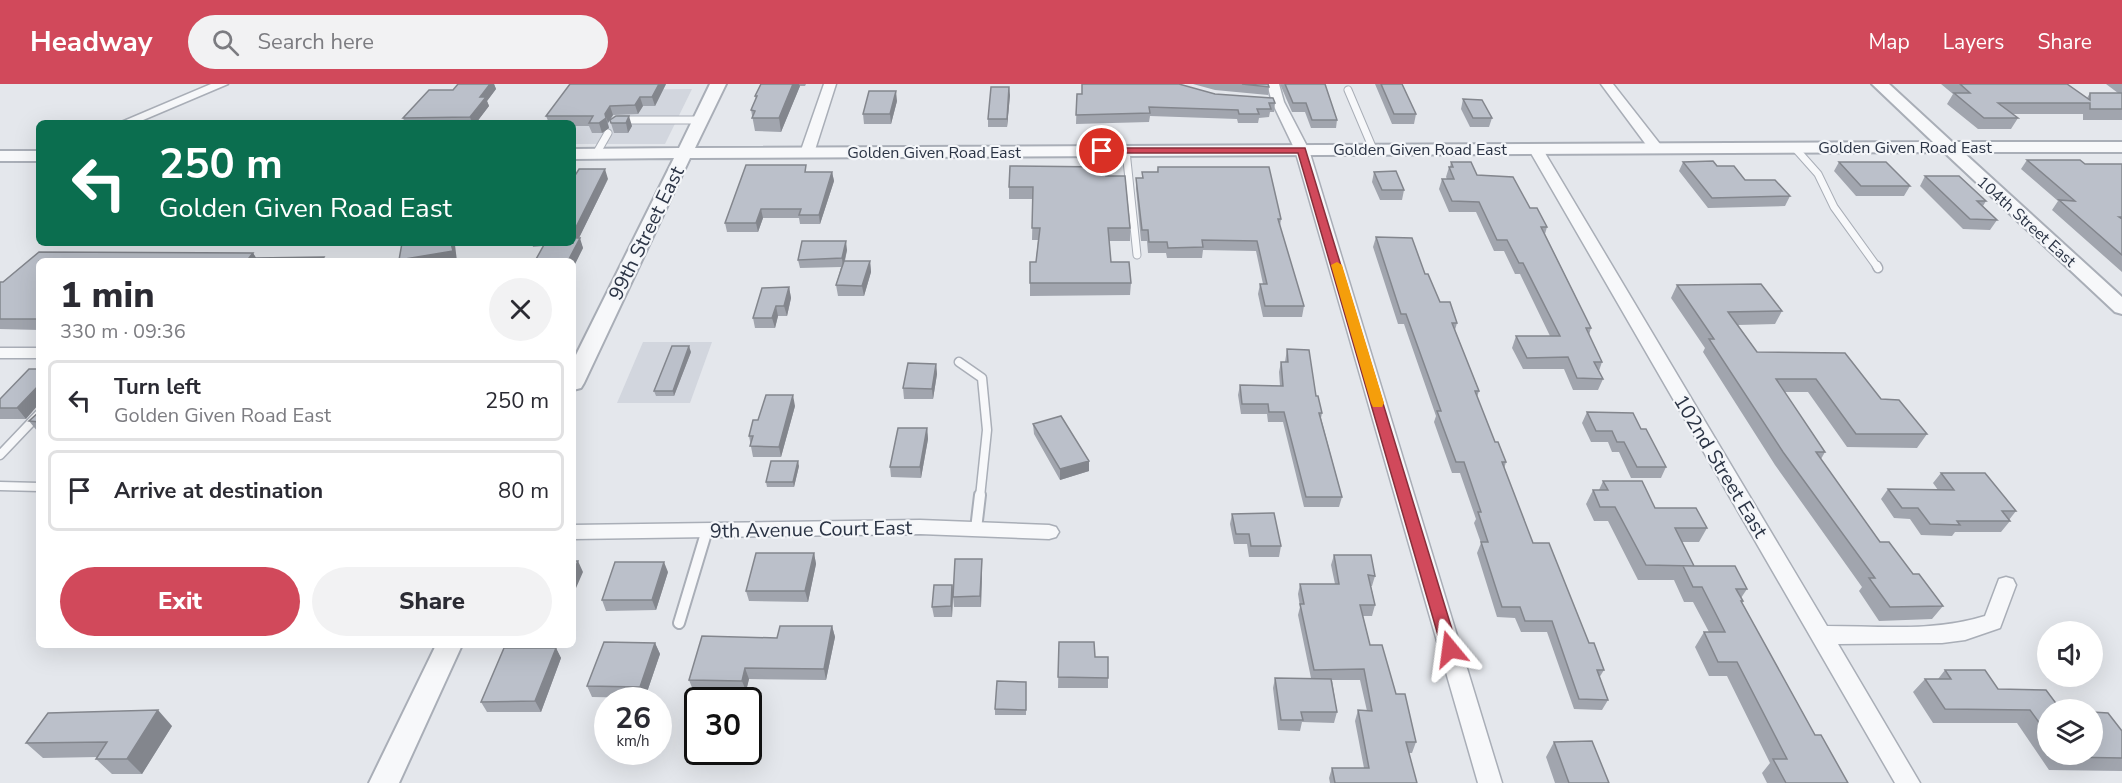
<!DOCTYPE html>
<html lang="en">
<head>
<meta charset="utf-8">
<style>
  :root { --surface:#fff; --page:#f2f2f3; --text:#2b2b33; --muted:#7c7c81; --line:#e1e1e2; --accent:#d1495b }
  body { margin:0; font-family:"Nunito Sans",sans-serif; background:var(--page); color:var(--text); height:100vh; display:flex; flex-direction:column; font-size:22px; white-space:nowrap }
  * { box-sizing:border-box; margin:0 }
  p { font-size:20px; color:var(--muted) }
  .icon { flex:none; width:33px; height:33px; fill:none; stroke:currentColor; stroke-width:2; stroke-linecap:round; stroke-linejoin:round }
  .map { position:relative; flex:1; overflow:hidden }
  .details { position:absolute; left:36px; top:174px; width:540px; height:390px; display:flex; flex-direction:column; background:var(--surface); border-radius:9px; box-shadow:0 6px 24px #0002 }
  .details>* { flex:none }
  .guide { position:absolute; left:36px; top:36px; width:540px; height:126px; border-radius:9px; box-shadow:0 6px 24px #0002; background:#0b6e4f; color:#fff; overflow:hidden }
  .fabs { position:absolute; left:2037px; top:537px; display:grid; gap:12px }
  .fabs a { display:grid; place-items:center; width:66px; height:66px; border-radius:50%; background:var(--surface); box-shadow:0 6px 24px #0002; font-size:30px }
  .speed { position:absolute; left:594px; top:603px; display:flex; gap:12px; font-size:30px; font-weight:700; text-align:center }
  .speed>* { display:grid; place-content:center; width:78px; height:78px; border-radius:50%; background:var(--surface); box-shadow:0 6px 24px #0002; line-height:1 }
  .speed small { font-size:15px; font-weight:400 }
  .speed .limit { border:3px solid #111; border-radius:9px; background:#fff; color:#111 }
  .pin { position:absolute; display:grid; place-items:center; width:51px; height:51px; color:#fff; margin:-26px; border:3px solid #fff; border-radius:50%; box-shadow:0 2px 6px #0007 }
  .me { position:absolute; width:66px; margin:-33px; rotate:344deg; stroke-linejoin:round; filter:drop-shadow(0 0 4px #0008) }
  .turn { display:flex; align-items:center; gap:21px; height:126px; padding:0 24px; font-size:27px }
  .turn .icon { width:78px; height:78px; stroke-width:2.5 }
  .turn b { display:block; font-size:42px; line-height:51px }
  .round { display:grid; place-items:center; flex:none; width:63px; height:63px; border-radius:32px; background:var(--page) }
  .head { display:flex; align-items:center; justify-content:space-between; height:102px; padding:0 24px }
  h1 { font-size:36px; font-weight:800; line-height:45px }
  .action { display:flex; gap:12px; margin-top:auto; padding:12px 24px }
  .action a { flex:1; height:69px; border-radius:36px; background:var(--accent); color:#fff; font-size:24px; font-weight:800; line-height:69px; text-align:center }
  .action a+a { background:var(--page); color:var(--text) }
  ul { padding:0; list-style:none }
  li { display:flex; align-items:center; gap:18px; height:81px; margin:0 12px 9px; padding:0 12px; border:3px solid var(--line); border-radius:9px }
  li div { flex:1 }
  li b { display:block; font-size:22px }
  li em { font-style:normal }
  header { display:flex; align-items:center; gap:36px; box-sizing:border-box; height:84px; padding:0 30px; background:var(--accent); color:#fff }
  header strong { font-size:28px }
  nav { display:flex; gap:33px; margin-inline-start:auto; font-size:21px }
  .search { width:420px; height:54px; background:var(--page); display:flex; align-items:center; gap:15px; box-sizing:border-box; padding:0 21px; border-radius:33px; color:var(--muted); font-size:22px }
  .map>svg:first-child { display:block }
  .built { fill:#d2d6de }
  .lines { fill:none; stroke-linecap:round; stroke-linejoin:round }
  .service-far2-casing { stroke:#a9aeb7; stroke-width:9 }
  .service-far1-casing { stroke:#a9aeb7; stroke-width:11 }
  .service-casing { stroke:#a9aeb7; stroke-width:14 }
  .minor-casing { stroke:#a9aeb7; stroke-width:3 }
  .tertiary-casing { stroke:#a9aeb7; stroke-width:4 }
  .service-far2 { stroke:#f7f8fa; stroke-width:7 }
  .service-far1 { stroke:#f7f8fa; stroke-width:8 }
  .service { stroke:#f7f8fa; stroke-width:10 }
  .minor { fill:#f7f8fa; fill-rule:evenodd }
  .tertiary { fill:#f7f8fa; fill-rule:evenodd }
  .wall { fill:#a1a5ae }
  .shaded-wall { fill:#83868d }
  .building { fill:#bbc0ca; stroke:#83868d; stroke-width:1.5 }
  .route { fill:#d1495b; stroke:#882f3b; stroke-width:1.5 }
  .slow { fill:#f59e0b }
  .labels { text-anchor:middle; stroke-width:4.5; stroke-linejoin:round; paint-order:stroke }
  .far-street-label { font-size:16px; fill:#2b3445; stroke:#f4f6f9 }
  .street-label { font-size:20px; fill:#2b3445; stroke:#f4f6f9 }
</style>
</head>
<body>
<header>
<strong>Headway</strong>
<div class="search"><svg class="icon" aria-label="search" viewBox="0 0 24 24"><circle cx="10" cy="10" r="6"/><path d="M15 15l6 6"/></svg>Search here</div>
<nav><a>Map</a><a>Layers</a><a>Share</a></nav>
</header>
<div class="map">
<svg width="2122" height="699" viewBox="0 0 2122 699">
  <rect width="100%" height="100%" fill="#e4e7ec"/>
  <path class="built" d="M692,5L665,60H573V45L598,6Z
    M643,258H712L690,319H617Z"/>
  <g class="lines">
    <defs>
      <path id="service-far2" d="M1348,6L1373,65
        M619,36H701
        M1794,63L1818,90L1834,123L1878,184
        M1126,67L1137,171
        M596,70L608,49"/>
      <path id="service-far1" d="M1877,182L1878,184
        M959,278L982,294L987,346L980,413
        M0,371L39,330
        M0,402L39,403"/>
      <path id="service" d="M976,445L980,411
        M679,539L707,446"/>
      <path id="minor" d="M211,0H228L136,39H119Z
        M824,0H836L814,69L812,72H802L800,69Z
        M1267,0H1279L1284,18L1309,66L1502,699H1478L1295,66L1272,18Z
        M1601,0H1613L1660,60L1662,63L1660,66H1650Z
        M1535,60L1542,64L1827,542C1879,542 1935,548 1985,532L1999,495L2006,493L2013,495L2016,501L2000,544L1965,556L1942,559L1838,560L1920,699H1895L1528,64Z
        M0,264H39V274H0Z
        M920,436L1049,441L1056,443L1059,448L1056,453L1049,455L920,450L573,455V441Z"/>
      <path id="tertiary" d="M710,0H726L695,64L1933,58L1872,0H1889L1952,58H2122V68H1963L2122,213V230L2115,228L1944,68L690,74L584,299L581,304L573,306V277L674,74L573,75V65L679,64Z
        M0,67H39V77H0Z
        M436,561H462L399,699H369Z"/>
    </defs>
    <use href="#service-far2" class="service-far2-casing"/>
    <use href="#service-far1" class="service-far1-casing"/>
    <use href="#service" class="service-casing"/>
    <use href="#minor" class="minor-casing"/>
    <use href="#tertiary" class="tertiary-casing"/>
    <use href="#service-far2" class="service-far2"/>
    <use href="#service-far1" class="service-far1"/>
    <use href="#service" class="service"/>
    <use href="#minor" class="minor"/>
    <use href="#tertiary" class="tertiary"/>
  </g>
  <path class="wall" d="M490,0H494L496,5L487,17L489,22L476,39H405L403,34L453,6Z
    M666,0L655,22H643L638,30L613,31L610,36L616,32L632,42L628,49H614L610,36L608,39L609,44L602,49H592L589,42H573V39H549L546,32Z
    M761,0H806L805,2H800L781,48L755,47L751,26L756,15L755,12Z
    M1121,0H1179L1215,10L1275,19L1274,28H1270L1269,33L1259,34L1258,39H1238L1237,35L1150,32L1149,38L1076,40L1077,10H1082Z
    M1193,0H1268L1269,3L1268,11L1215,6Z
    M1280,0H1325L1337,36L1336,44H1311L1305,28H1292Z
    M1375,0H1402L1416,30L1414,40H1392Z
    M1941,0H2067L2087,14L2090,9H2118L2106,0H2122V36H2083V30H2012L2018,34L2011,45H1978L1947,20L1953,10Z
    M1010,11L1007,43H988V35Z
    M1463,15L1492,34L1489,43H1470L1461,25Z
    M897,17L891,40H864L863,30Z
    M2027,76L2085,80H2122V188L2052,126L2058,117L2021,85Z
    M1451,78L1477,91L1530,124L1547,143L1545,150L1591,244L1589,251L1602,278L1599,287L1603,295L1598,306H1573L1564,285H1523L1512,264L1516,252H1550L1520,190H1515L1504,167H1494L1476,128H1449L1439,105L1442,95H1447L1446,93L1449,83H1450Z
    M1683,78L1717,82L1745,96L1790,112L1785,122L1708,124L1679,87Z
    M1839,78L1910,102L1904,112H1856L1834,87Z
    M1158,83L1281,135L1280,142L1304,222L1302,233H1263L1258,210L1260,200H1263L1256,167L1203,166L1202,174H1167L1166,169H1148L1147,157H1141L1136,104V94H1142V88H1157Z
    M807,88H832L834,97L820,140H800L799,134H763L758,148H727L725,139Z
    M1374,88L1404,106L1402,116H1380L1372,98Z
    M1106,92L1130,144V157H1109L1111,178L1131,199L1130,211L1030,212V199L1036,178L1038,156H1032L1033,115H1009V103Z
    M1925,92L1986,117L1983,122L1997,136L1990,146L1963,145L1920,102Z
    M608,95L579,154L583,164L573,184V177L543,162L533,163L532,159H573Z
    M1376,153L1425,190L1440,218L1457,239L1455,246L1479,307L1477,313L1495,358L1506,378L1504,385L1533,459L1604,586L1599,594L1608,616L1602,626L1574,625L1547,548H1521L1515,534L1497,533L1477,469L1481,459L1474,439L1476,435L1460,389H1452L1434,338L1436,332L1404,240H1398L1373,163Z
    M847,166L845,177H870L871,188L864,212H838L836,201L841,183L800,184L798,176Z
    M39,168L253,169L256,174L324,173L326,177H39V246L0,245V198H3Z
    M1677,201L1782,227L1775,240L1738,241L1757,268L1881,315L1927,350L1917,364L1847,363L1808,308H1784L1825,368L1821,375L1880,458L1913,490L1943,522L1932,535L1879,537L1859,507L1862,503L1775,381L1703,268L1705,264L1671,214Z
    M789,203L791,214L787,232H778L775,244H755L753,234Z
    M1287,265L1316,312L1322,329L1321,334L1342,413L1339,423H1304L1283,338H1268L1267,330H1241L1238,311L1240,301L1280,302L1279,288L1281,278H1285Z
    M691,268L674,312H656L654,307Z
    M936,280L937,290L933,315H904L903,304Z
    M29,285L26,335H0V315Z
    M795,322L781,373H753L749,352Z
    M39,328V348H38L29,337Z
    M1587,328L1641,345L1666,383L1661,394H1631L1619,368H1612L1608,358H1591L1582,339Z
    M1033,340L1089,377V387L1060,396L1034,350Z
    M927,344L928,355L921,394L891,393L890,383Z
    M799,382L794,403H767L766,398Z
    M1941,389L2016,427L2009,436L2010,437L2001,448H1955L1952,452L1921,451L1910,435L1894,434L1881,415L1888,405L1938,406L1933,399Z
    M1603,397L1655,424L1707,444L1699,458H1682L1694,482L1747,505L1741,514L1743,517L1742,519L1815,651L1848,699H1767L1762,689L1770,679L1727,592H1709L1695,563L1704,548H1709L1693,518H1684L1674,496H1638L1608,437H1594L1586,420L1593,406H1599Z
    M1232,430L1281,462L1279,473H1249L1247,460H1234L1230,440Z
    M814,469L816,480L808,518L749,517L746,507Z
    M1334,471L1375,492L1372,502H1371L1375,521L1372,532H1363L1370,561L1396,610L1416,658L1412,669H1409L1417,699H1330L1329,694L1332,684H1364L1355,637L1358,626L1367,627L1360,596H1332L1337,628L1334,639L1302,638L1300,647L1278,646L1273,604L1275,594H1311L1298,531L1300,523L1298,510L1300,500H1335L1331,481Z
    M982,486L981,523H954L953,513L952,533H934L932,523L952,501L953,511Z
    M668,488L656,526L606,527L602,516Z
    M832,542L835,553L826,596L749,595L746,607L693,606L689,596L777,554Z
    M1059,558L1095,573L1108,594V604H1058Z
    M655,559L660,570L645,614L592,613L587,602Z
    M556,564L561,574L541,628H487L481,618Z
    M1945,586L1998,605L2048,626V670H2092L2122,647V687L2049,686L2017,639H1933L1913,608L1925,595H1938Z
    M1026,598V631H995V625Z
    M172,642L142,690H112L96,675L97,673L43,674L26,659Z
    M1554,658L1609,699H1555L1546,673Z"/>
  <path class="shaded-wall" d="M490,0H494L496,5L487,17L489,22L476,39H472L470,33L480,13Z
    M659,0H666L655,22L652,13Z
    M793,0H799L800,2L781,48L779,34Z
    M1009,3L1010,11L1007,43V35Z
    M896,7L897,17L891,40L890,30Z
    M640,13L643,22L638,30L635,21Z
    M610,22L613,31L608,39L605,30Z
    M629,32L632,42L628,49L626,39Z
    M606,34L609,44L602,49L599,39Z
    M605,85L608,95L574,164L573,149Z
    M832,88L834,97L820,140L819,131Z
    M761,125L763,134L758,148L756,139Z
    M580,154L583,164L573,184V177H568Z
    M846,157L847,166L843,183L842,174Z
    M451,159H454L455,161L457,177H400L399,176Z
    M253,169L258,177L249,174Z
    M870,177L871,188L864,212L862,202Z
    M789,203L791,214L787,232L784,222Z
    M776,222L778,232L775,244L772,234Z
    M689,262L691,268L674,312L673,307Z
    M936,280L937,290L933,315L932,305Z
    M39,301V320L26,335L17,324Z
    M793,311L795,322L781,373L779,363Z
    M927,344L928,355L921,394L920,383Z
    M798,377L799,382L794,403L793,398Z
    M1089,377V387L1060,396V385Z
    M814,469L816,480L808,518L805,507Z
    M982,475V486L981,523L980,512Z
    M578,477L583,488L573,511V489Z
    M664,478L668,488L656,526L652,516Z
    M952,501L953,511L952,533L951,522Z
    M832,542L835,553L826,596L824,585Z
    M655,559L660,570L645,614L640,603Z
    M556,564L561,574L541,628L535,617Z
    M745,584L749,595L746,607L742,597Z
    M158,626L172,642L142,690L127,675Z"/>
  <path class="building" d="M458,0H490L480,13H486L470,33L403,34L429,6H453Z
    M570,0H659L652,13H640L635,21L610,22L605,30L606,34L599,39H589L593,32H546Z
    M761,0H793L779,34H752L755,27L751,26L757,12H755Z
    M1082,0H1179L1215,10L1273,14L1275,19H1269L1271,25H1257L1259,30H1239L1238,26L1149,23L1150,29L1076,31L1077,10H1082Z
    M1242,0H1268L1269,3Z
    M1285,0H1325L1337,36H1312L1306,19H1293Z
    M1381,0H1402L1416,30H1394Z
    M1960,0H2067L2090,16V9H2122V25H2090V19H1998L2018,34H1984L1954,9H1970Z
    M991,3H1009L1007,35H988Z
    M869,7H896L890,30H863Z
    M1463,15L1482,16L1492,34H1473Z
    M616,32H629L626,39H611L610,36Z
    M2027,76H2080L2085,80H2122V133H2119L2122,135V171L2059,116L2075,117Z
    M1713,77L1717,82H1734L1745,96H1775L1790,112L1712,114L1683,78Z
    M1451,78H1471L1477,91L1513,93L1530,124H1537L1547,143H1541L1591,244H1586L1602,278H1594L1603,295L1577,294L1568,273L1527,274L1516,252H1560L1523,179H1519L1507,156H1497L1479,118L1452,117L1442,95H1454L1449,83H1453Z
    M1839,78H1886L1910,102H1861Z
    M746,81H806L805,88H832L819,131H799L801,125H761L756,139H725Z
    M1010,82L1105,83L1106,92H1125L1130,144H1108L1111,178H1129L1131,199H1030V178H1036L1040,144H1032L1033,103H1009Z
    M1158,83H1269L1281,135H1278L1304,222H1265L1260,200H1267L1257,157L1202,156L1203,163L1168,164L1167,158H1149L1148,146H1142L1136,94H1143L1142,88H1158Z
    M579,85H605L573,149V90H576Z
    M1396,87L1404,106H1382L1374,88Z
    M1925,92H1959L1986,117H1977L1997,136L1970,135Z
    M1376,153L1412,154L1425,190H1428L1440,218H1450L1457,239H1452L1479,307H1475L1495,358H1498L1506,378H1502L1533,459H1549L1589,559H1594L1604,586H1597L1608,616L1579,615L1552,537H1525L1520,523H1502L1481,458H1488L1478,428H1481L1464,378H1456L1437,327H1441L1406,230H1401Z
    M573,154H580L568,177H535L545,159H573Z
    M802,157H846L842,174L798,176Z
    M402,159H451L453,167L399,176Z
    M39,168L253,169L249,174L324,173L321,177H39V235H0V198H3Z
    M844,177H870L862,202L836,201Z
    M1761,200L1782,227L1728,228L1757,268L1845,269L1881,315L1899,316L1927,350H1856L1816,295H1776L1825,368H1816L1880,458H1889L1913,490H1919L1943,522L1890,523L1869,494H1875L1783,368L1709,255H1714L1677,201Z
    M789,203L784,222H776L772,234H753L762,204Z
    M672,262H689L673,307H654Z
    M1287,265L1309,266L1316,312H1318L1322,329H1319L1342,413H1306L1284,328H1269L1268,320H1242L1240,301L1283,302L1281,278H1288Z
    M908,279L936,280L932,305L903,304Z
    M29,285H39V301L17,324H0V315Z
    M766,311H793L779,363L750,362L753,352H749L753,336H758Z
    M39,328V338L29,337Z
    M1587,328L1633,329L1641,345H1646L1666,383H1637L1624,358H1617L1612,347H1596Z
    M1061,332L1089,377L1060,385L1033,340Z
    M898,344H927L920,383H890Z
    M771,377H798L793,398H766Z
    M1941,389H1985L2016,427H2002L2010,437H1957L1960,441L1930,440L1918,424H1902L1888,405L1954,406Z
    M1603,397H1642L1655,424H1696L1707,444H1675L1694,482L1646,481L1615,423H1600L1593,406H1608Z
    M1274,429L1281,462H1251L1249,450H1236L1232,430Z
    M756,469H814L805,507H746Z
    M1334,471H1371L1375,492L1368,491L1375,521H1360L1370,561H1382L1396,610H1405L1416,658H1406L1417,699H1335L1332,684H1369L1358,626L1372,627L1364,585L1314,586L1300,520H1304L1300,500H1339Z
    M955,475H982L980,512L953,513Z
    M573,477H578L573,489Z
    M615,478H664L652,516H602Z
    M1683,482H1735L1747,505H1736L1743,517H1741L1815,651H1821L1848,699H1786L1773,675H1787L1737,578H1718L1704,548H1725L1702,503H1693Z
    M934,501H952L951,522L932,523Z
    M780,542H832L824,585L745,584L742,597L689,596L702,552L777,554Z
    M604,558L655,559L640,603L587,602Z
    M1059,558H1094L1095,573H1108V594L1058,593Z
    M504,564H556L535,617L481,618Z
    M1945,586H1985L1998,605L2046,606L2061,626H2048V651L2030,626L1945,625L1925,595H1951Z
    M1275,594L1331,595L1337,628H1301L1303,636H1281Z
    M997,597L1026,598V626L995,625Z
    M158,626L127,675H96L107,658L26,659L48,629Z
    M2092,628L2108,629L2122,647V674L2063,673L2061,670H2092Z
    M1592,657L1609,699H1569L1554,658Z"/>
  <path class="route" d="M1102,64H1305L1458,565L1456,570L1450,572L1444,570L1442,565L1298,69H1099L1097,67Z"/>
  <path class="slow" d="M1337,178L1342,181L1384,319L1382,323H1373L1371,319L1331,181Z"/>
  <g class="labels">
    <g class="far-street-label">
      <text x="1905" y="69">Golden Given Road East</text>
      <text x="1420" y="71">Golden Given Road East</text>
      <text x="934" y="74">Golden Given Road East</text>
      <text transform="translate(2027 137) rotate(42)" y="6">104th Street East</text>
    </g>
    <g class="street-label">
      <text transform="translate(646 149) rotate(-64)" y="7">99th Street East</text>
      <text transform="translate(1721 382) rotate(59)" y="7">102nd Street East</text>
      <text transform="translate(811 445) rotate(-1)" y="7">9th Avenue Court East</text>
    </g>
  </g>
</svg>
<div class="fabs">
<a><svg class="icon" aria-label="sound" viewBox="0 0 24 24"><path d="M4 9h4l5-4v14l-5-4H4zM17 9q2 3 0 6"/></svg></a>
<a><svg class="icon" aria-label="layers" viewBox="0 0 24 24"><path d="M12 4l9 5-9 5-9-5zM3 14l9 5 9-5"/></svg></a>
</div>
<div class="speed"><div>26<small>km/h</small></div><div class="limit">30</div></div>
<div class="pin" style="left:1102px;top:67px;background:#d93025"><svg class="icon" aria-label="arrive" viewBox="0 0 24 24"><path d="M6 21V4h12l-3 4 3 4H6"/></svg></div>
<svg class="me" style="left:1450px;top:565px" viewBox="-20 -20 40 40"><path d="M0-17L14 15 0 8-14 15z" fill="#d1495b" stroke="#fff" stroke-width="4"/></svg>
<div class="guide">
<div class="turn"><svg class="icon" aria-label="left" viewBox="0 0 24 24"><path d="M17 20v-9H6M10 6l-5 5 5 5"/></svg><div><b>250 m</b>Golden Given Road East</div></div>
</div>
<section class="details">
<div class="head"><div><h1>1 min</h1><p>330 m · 09:36</p></div><a class="round"><svg class="icon" aria-label="close" viewBox="0 0 24 24"><path d="M6 6l12 12M18 6L6 18"/></svg></a></div>
<ul>
<li><svg class="icon" aria-label="left" viewBox="0 0 24 24"><path d="M17 20v-9H6M10 6l-5 5 5 5"/></svg><div><b>Turn left</b><p>Golden Given Road East</p></div><em>250 m</em></li>
<li><svg class="icon" aria-label="arrive" viewBox="0 0 24 24"><path d="M6 21V4h12l-3 4 3 4H6"/></svg><div><b>Arrive at destination</b></div><em>80 m</em></li>
</ul>
<div class="action"><a>Exit</a><a>Share</a></div>
</section>
</div>
</body>
</html>
